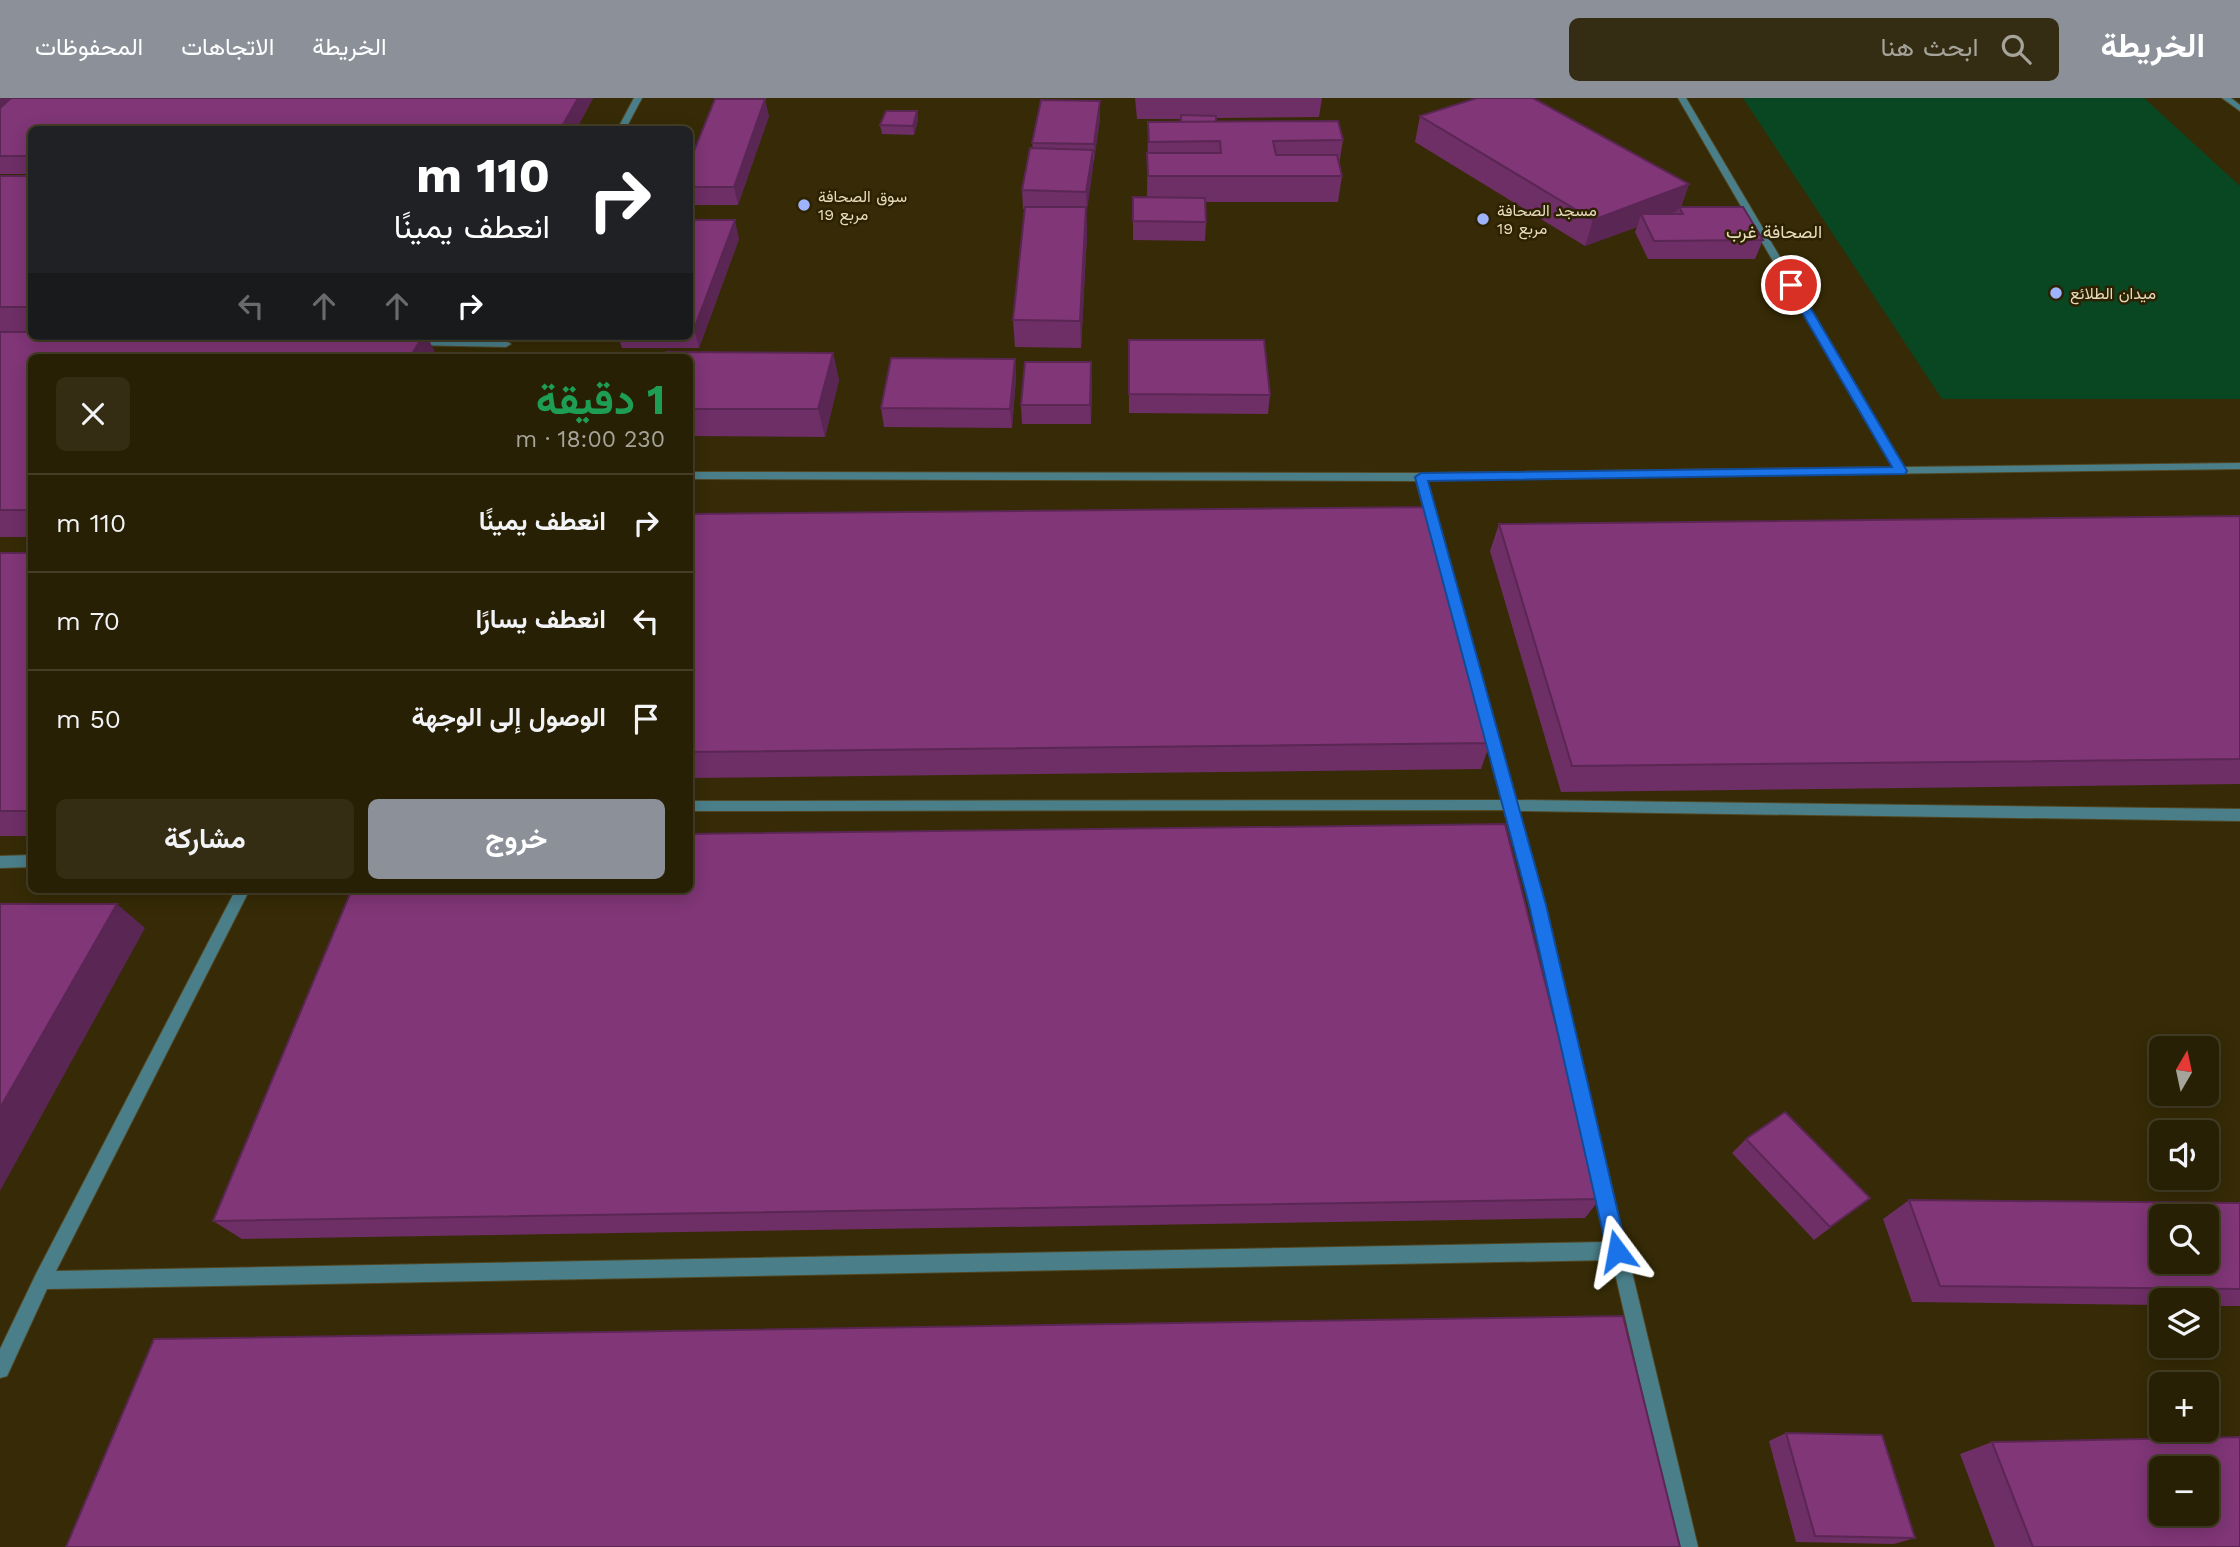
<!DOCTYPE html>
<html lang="ar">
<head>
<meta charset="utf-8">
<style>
  :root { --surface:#282004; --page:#342d13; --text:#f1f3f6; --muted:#a5a39a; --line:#443e26; --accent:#8c9099 }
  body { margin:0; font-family:"Work Sans",Vazirmatn,sans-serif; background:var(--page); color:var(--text); direction:rtl; height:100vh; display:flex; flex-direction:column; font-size:26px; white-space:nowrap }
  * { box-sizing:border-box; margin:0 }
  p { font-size:23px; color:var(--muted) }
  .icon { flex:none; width:38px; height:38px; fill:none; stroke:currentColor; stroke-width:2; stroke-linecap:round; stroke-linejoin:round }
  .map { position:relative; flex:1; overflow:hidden; direction:ltr }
  .details { position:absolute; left:28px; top:256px; width:665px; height:539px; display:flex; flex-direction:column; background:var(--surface); border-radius:10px; box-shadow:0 4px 18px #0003,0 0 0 2px var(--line); direction:rtl }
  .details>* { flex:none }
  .guide { position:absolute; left:28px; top:28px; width:665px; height:214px; border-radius:10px; box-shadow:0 4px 18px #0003,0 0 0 2px var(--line); direction:rtl; background:#202124; color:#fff; overflow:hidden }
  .needle { width:46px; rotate:9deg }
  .fabs { position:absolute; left:2149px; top:938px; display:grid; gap:14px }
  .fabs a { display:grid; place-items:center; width:70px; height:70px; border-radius:10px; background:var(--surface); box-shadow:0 4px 18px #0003,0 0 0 2px var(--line); font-size:35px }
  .pin { position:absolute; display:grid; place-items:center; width:60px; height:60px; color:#fff; margin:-30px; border:4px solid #fff; border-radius:50%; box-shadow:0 2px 7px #0007 }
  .me { position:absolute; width:77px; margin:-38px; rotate:347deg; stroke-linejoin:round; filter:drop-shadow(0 0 5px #0008) }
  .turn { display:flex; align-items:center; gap:24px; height:147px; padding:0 28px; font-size:32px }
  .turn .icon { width:91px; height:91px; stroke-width:2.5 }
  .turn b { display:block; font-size:49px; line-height:60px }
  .lanes { display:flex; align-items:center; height:66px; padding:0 28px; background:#0003; justify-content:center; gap:35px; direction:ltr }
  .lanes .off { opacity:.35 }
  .round { display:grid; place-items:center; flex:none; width:74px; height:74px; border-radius:10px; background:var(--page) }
  .head { display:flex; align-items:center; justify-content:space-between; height:119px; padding:0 28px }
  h1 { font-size:42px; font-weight:700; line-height:52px; color:#1e9e55 }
  .button { display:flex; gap:14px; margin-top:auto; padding:14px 28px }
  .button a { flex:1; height:80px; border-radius:10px; background:var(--accent); color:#fff; font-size:28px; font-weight:700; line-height:80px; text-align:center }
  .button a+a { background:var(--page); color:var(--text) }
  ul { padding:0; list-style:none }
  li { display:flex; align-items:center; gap:21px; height:98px; padding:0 28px; border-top:2px solid var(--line) }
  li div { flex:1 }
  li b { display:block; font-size:26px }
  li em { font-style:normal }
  header { display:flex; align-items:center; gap:42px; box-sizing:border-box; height:98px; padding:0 35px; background:var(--accent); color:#fff }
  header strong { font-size:33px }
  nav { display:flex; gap:38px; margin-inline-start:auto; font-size:24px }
  .search { width:490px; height:63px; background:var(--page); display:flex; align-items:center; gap:18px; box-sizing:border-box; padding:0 24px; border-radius:10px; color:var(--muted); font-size:26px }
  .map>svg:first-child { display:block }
  .green { fill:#094723 }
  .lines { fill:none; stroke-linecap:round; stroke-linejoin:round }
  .minor-casing { stroke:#524723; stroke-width:2 }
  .minor { fill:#4a7f8a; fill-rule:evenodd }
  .wall { fill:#6e2e66 }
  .shaded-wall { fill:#5a2653 }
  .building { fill:#803677; stroke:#5a2653; stroke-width:2; fill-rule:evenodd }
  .route { fill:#1a73e8; stroke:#114b97; stroke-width:2 }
  .poi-dot { fill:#9fb3fd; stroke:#2c2100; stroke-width:2.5 }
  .labels { text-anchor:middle; stroke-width:5; stroke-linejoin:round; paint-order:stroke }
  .far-poi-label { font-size:16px; fill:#e7dcbb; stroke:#2c2100; text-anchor:start }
  .far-neighbourhood-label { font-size:18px; fill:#e7dcbb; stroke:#2c2100 }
</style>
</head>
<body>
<header>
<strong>الخريطة</strong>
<div class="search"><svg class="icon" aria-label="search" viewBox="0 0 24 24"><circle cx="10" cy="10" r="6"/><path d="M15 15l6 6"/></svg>ابحث هنا</div>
<nav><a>الخريطة</a><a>الاتجاهات</a><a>المحفوظات</a></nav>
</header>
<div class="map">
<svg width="2240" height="1449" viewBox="0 0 2240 1449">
  <rect width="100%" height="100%" fill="#362b06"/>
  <path class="green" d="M1743,0H2144L2240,88V301H1942Z"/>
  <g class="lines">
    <defs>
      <path id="minor" d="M634,0H642L625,32H617Z
        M1678,0H1686L1904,369L2240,365V371L1427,382L1515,702L2240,711V723L1518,713L1544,807L1698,1449H1678L1612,1162L47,1191L7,1278L0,1280V1251L36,1176L236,791H250L56,1173L1608,1144L1530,807L1504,712L690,713V703L1502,702L1416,383L690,381V374L1421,375L1893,369Z
        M2222,0H2231L2240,7V13Z
        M413,242L506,243L511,246L506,249L409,247V243Z
        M32,757V769L0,770V758Z"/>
    </defs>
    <use href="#minor" class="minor-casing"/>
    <use href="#minor" class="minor"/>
  </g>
  <path class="wall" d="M0,0H593L576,32H32V76H0Z
    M1135,0H1322L1319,19L1216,20V24L1343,42L1339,67L1342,78L1338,104H1205L1206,124L1205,143L1133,142V99L1147,100L1148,24H1180L1181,21H1137Z
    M917,13L918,22L914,37L882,36L880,27Z
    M769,18L738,107H690V63Z
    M1420,18L1689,86L1681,109L1763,142L1755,161H1648L1635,134L1637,129L1585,148L1415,44Z
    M1100,21L1086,113L1087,136L1081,250L1015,249L1013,222L1025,111H1023L1022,92L1033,51L1032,45Z
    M0,78H32V238H427L437,259H32V439H0Z
    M690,122L739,141L699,250H622L618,238H690Z
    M1129,242L1270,297L1268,316L1129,315Z
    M833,255L839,282L825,339L690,338V259Z
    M1015,261L1016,280L1012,330L884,329L881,310Z
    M1092,283L1091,326H1022L1021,307Z
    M690,416L1490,645L1481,671L690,680Z
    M2240,418V686L1561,694L1490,453L1499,426Z
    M0,455H32V738H0Z
    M1746,1041L1870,1100L1814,1142L1732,1055Z
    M1600,1101L1585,1120L242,1141L213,1123Z
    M1909,1102L2240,1105V1208H2207V1202H2161V1207L1912,1204L1883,1121Z
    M1786,1335L1915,1440L1894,1446L1796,1444L1769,1343Z
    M1992,1344L2240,1449H1995L1960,1356Z"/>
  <path class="shaded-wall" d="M0,0H14L0,12Z
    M578,0H593L576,32H560Z
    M765,1L769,18L738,107L734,89Z
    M1100,3V21L1094,64V46Z
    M917,13L918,22L914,37L913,28Z
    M1093,52V71L1087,113L1086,94Z
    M1689,86L1680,112L1679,109L1677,113L1646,125L1641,116L1637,129L1585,148L1593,122Z
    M1086,109L1087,136L1081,250L1080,223Z
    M735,122L739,141L699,250L694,231Z
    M423,238H427L437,259H410Z
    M833,255L839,282L825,339L818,311Z
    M1015,261L1016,280L1012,330L1010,311Z
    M1091,264L1092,283L1091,326L1090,307Z
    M117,806L145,830L0,1093V1010Z"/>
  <path class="building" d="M11,0H578L560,32H32V58H0V10Z
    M1477,0H1533L1689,86L1593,122L1420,18Z
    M715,1H765L734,89H690V63Z
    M1041,2L1100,3L1094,46L1032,45Z
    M886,13H917L913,28L880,27Z
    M1181,17L1216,18V24H1181Z
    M1338,23L1343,42L1273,43L1276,57H1337L1342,78H1148L1147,55H1221L1220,43L1149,44L1148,24Z
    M1030,50L1093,52L1086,94L1022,92Z
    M0,78H32V209H0Z
    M1133,99L1205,100L1206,124L1133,123Z
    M1025,109H1086L1080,223L1013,222Z
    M1679,109H1743L1763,142L1654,143L1641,116H1683Z
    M690,122H735L694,231H690Z
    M0,234H32V238H423L410,259H32V412H0Z
    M1129,242H1264L1270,297L1129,296Z
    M666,254L833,255L818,311H690V259H664Z
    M891,260L1015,261L1010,311L881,310Z
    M1025,264H1091L1090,307H1021Z
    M1430,409L1490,645L690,654V416Z
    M2240,418V661L1572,668L1499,426Z
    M0,455H32V713H0Z
    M1505,726L1600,1101L213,1123L352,791H690V736Z
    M0,806H117L0,1010Z
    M1785,1014L1870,1100L1830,1129L1746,1041Z
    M1909,1102L2240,1105V1191L1940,1188ZM2161,1118H2207V1164H2161Z
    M1623,1218L1680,1449H66L154,1241Z
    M1786,1335L1882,1337L1915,1440L1815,1438Z
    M2240,1339V1449H2033L1992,1344ZM2161,1370H2207V1416H2161Z"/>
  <path class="route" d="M1791,183L1797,187L1907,373L1905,376L1428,383L1546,807L1627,1153L1624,1160L1617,1163L1610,1160L1607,1153L1529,807L1415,379L1421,375L1892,369L1786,187Z"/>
  <g class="poi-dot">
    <circle cx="804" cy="107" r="7"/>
    <circle cx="1483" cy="121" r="7"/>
    <circle cx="2056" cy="195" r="7"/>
  </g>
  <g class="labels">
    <g class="far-poi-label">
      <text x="818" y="104">سوق الصحافة<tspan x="818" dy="18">مربع 19</tspan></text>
      <text x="1497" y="118">مسجد الصحافة<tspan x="1497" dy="18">مربع 19</tspan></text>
      <text x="2070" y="201">ميدان الطلائع</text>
    </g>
    <g class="far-neighbourhood-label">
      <text x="1774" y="140">الصحافة غرب</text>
    </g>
  </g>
</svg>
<div class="fabs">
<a><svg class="needle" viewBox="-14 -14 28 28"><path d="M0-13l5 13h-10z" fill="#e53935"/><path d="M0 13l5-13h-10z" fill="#a5a39a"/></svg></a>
<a><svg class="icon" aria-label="sound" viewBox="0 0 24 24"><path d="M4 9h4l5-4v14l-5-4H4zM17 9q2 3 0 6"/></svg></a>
<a><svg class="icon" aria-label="search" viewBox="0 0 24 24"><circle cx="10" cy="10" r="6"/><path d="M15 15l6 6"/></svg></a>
<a><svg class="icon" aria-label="layers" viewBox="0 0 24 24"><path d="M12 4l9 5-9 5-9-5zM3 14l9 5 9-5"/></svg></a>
<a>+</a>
<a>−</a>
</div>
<div class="pin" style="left:1791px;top:187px;background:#d93025"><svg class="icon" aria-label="arrive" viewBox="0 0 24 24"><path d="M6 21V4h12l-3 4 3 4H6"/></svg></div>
<svg class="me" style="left:1617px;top:1153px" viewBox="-20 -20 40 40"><path d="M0-17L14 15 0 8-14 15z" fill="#1a73e8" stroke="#fff" stroke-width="4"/></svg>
<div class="guide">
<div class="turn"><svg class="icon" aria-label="right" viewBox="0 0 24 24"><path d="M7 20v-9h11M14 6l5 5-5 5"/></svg><div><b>110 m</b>انعطف يمينًا</div></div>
<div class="lanes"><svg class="icon off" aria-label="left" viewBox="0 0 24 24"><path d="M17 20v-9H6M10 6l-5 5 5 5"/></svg><svg class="icon off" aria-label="ahead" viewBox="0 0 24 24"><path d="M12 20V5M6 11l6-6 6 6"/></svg><svg class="icon off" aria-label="ahead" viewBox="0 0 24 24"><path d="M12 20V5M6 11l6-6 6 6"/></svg><svg class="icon" aria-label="right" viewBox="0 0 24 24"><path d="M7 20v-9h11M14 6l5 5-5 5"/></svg></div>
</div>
<section class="details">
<div class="head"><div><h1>1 دقيقة</h1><p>230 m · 18:00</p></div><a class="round"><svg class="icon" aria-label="close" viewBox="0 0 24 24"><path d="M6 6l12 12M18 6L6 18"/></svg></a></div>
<ul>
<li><svg class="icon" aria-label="right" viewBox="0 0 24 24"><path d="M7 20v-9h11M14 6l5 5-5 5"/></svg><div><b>انعطف يمينًا</b></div><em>110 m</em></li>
<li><svg class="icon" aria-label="left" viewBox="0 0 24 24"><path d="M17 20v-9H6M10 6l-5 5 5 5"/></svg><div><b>انعطف يسارًا</b></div><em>70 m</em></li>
<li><svg class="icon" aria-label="arrive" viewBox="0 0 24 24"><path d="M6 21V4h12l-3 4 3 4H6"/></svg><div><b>الوصول إلى الوجهة</b></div><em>50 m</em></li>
</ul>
<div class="button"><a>خروج</a><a>مشاركة</a></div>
</section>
</div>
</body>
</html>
